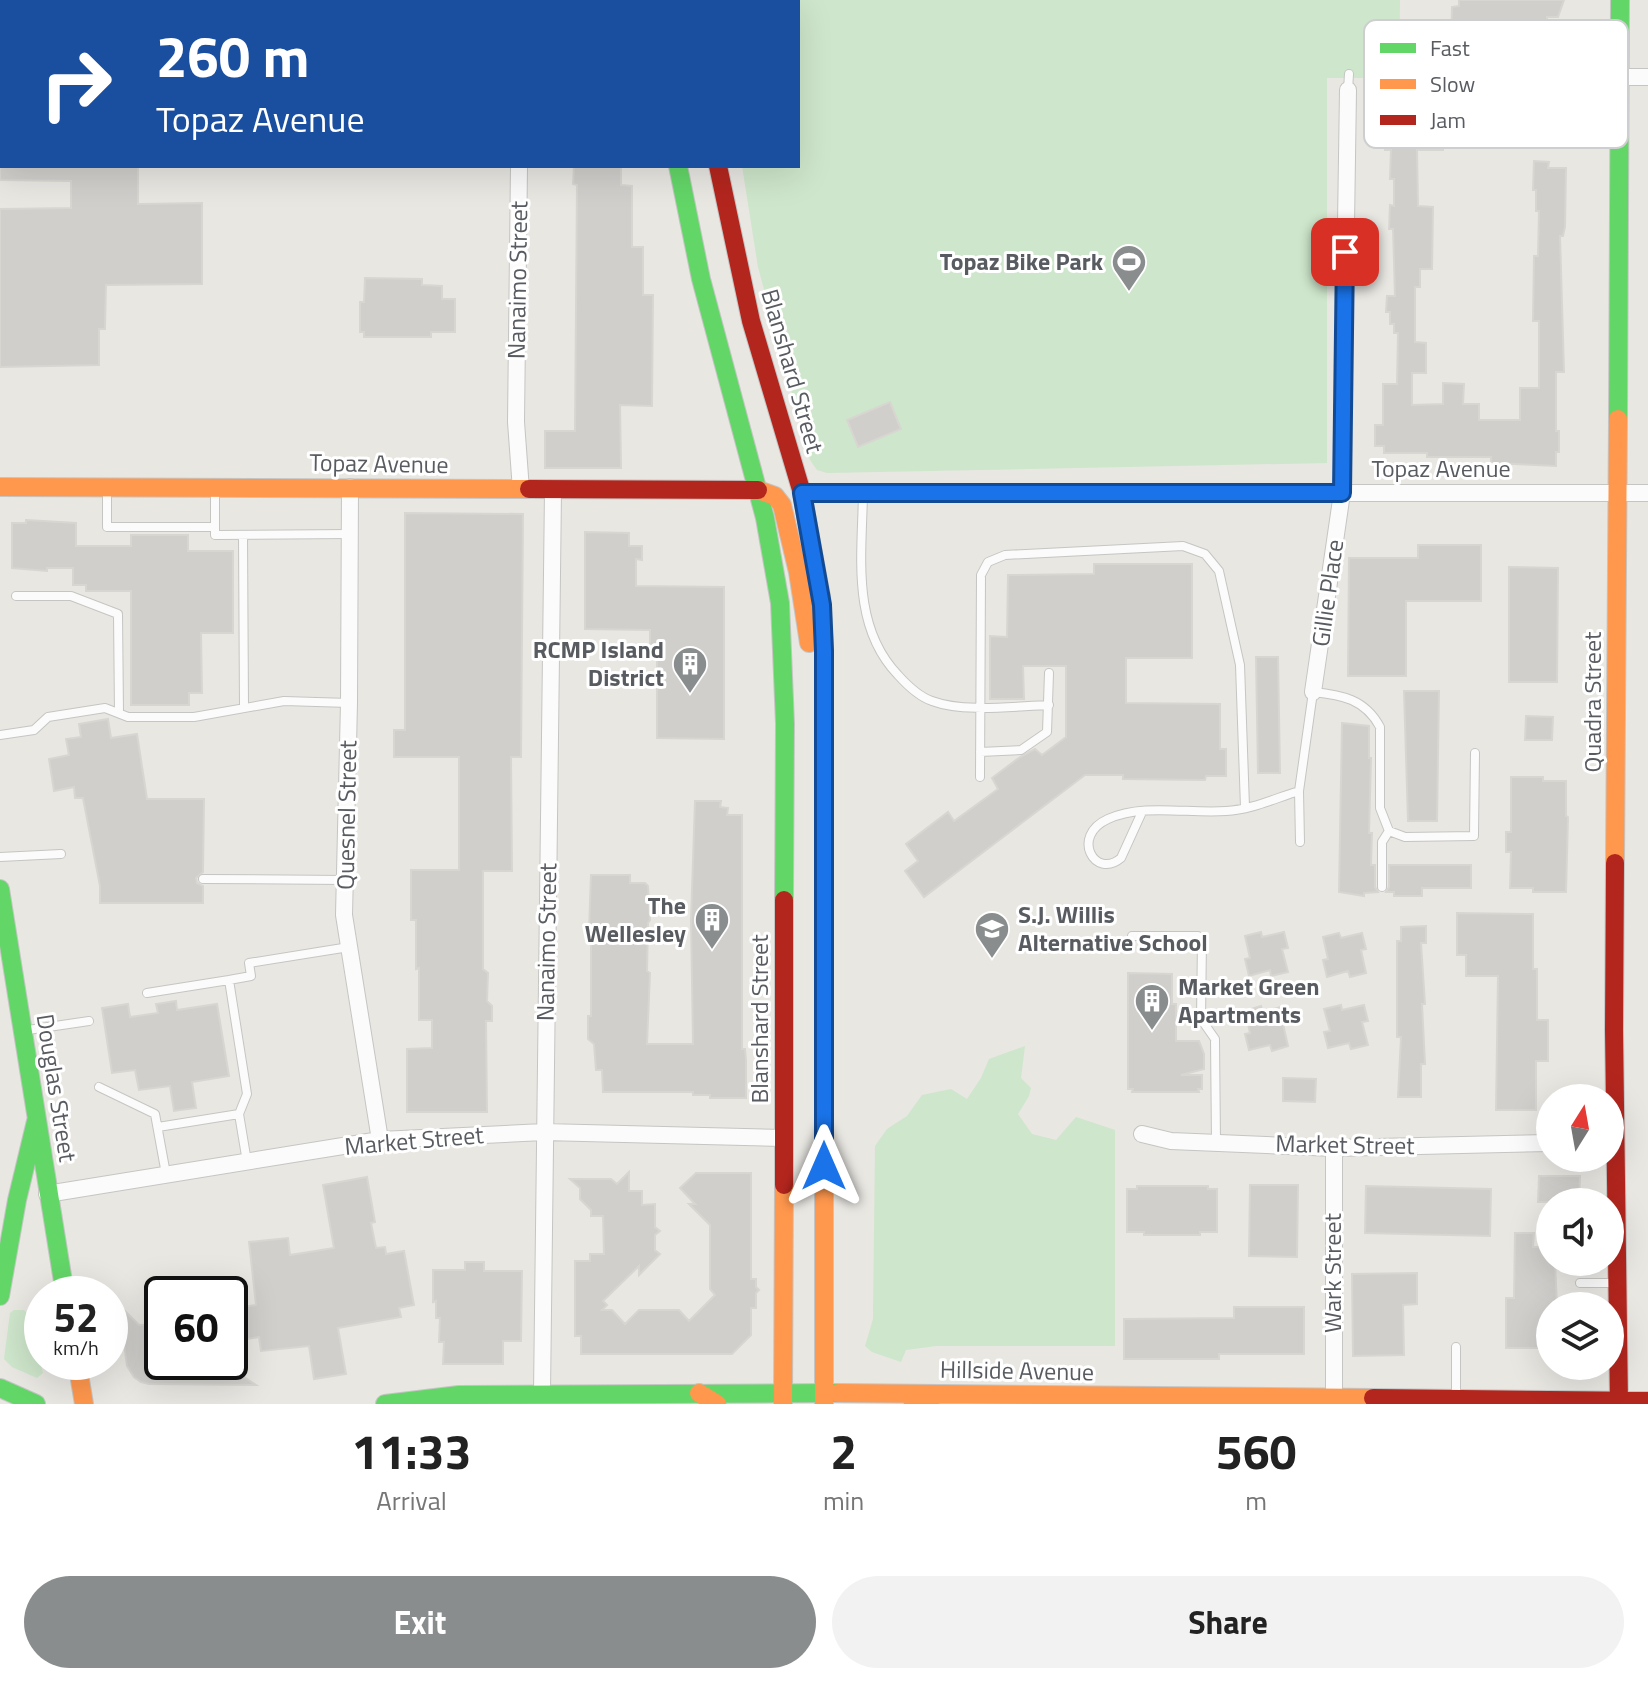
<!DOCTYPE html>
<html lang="en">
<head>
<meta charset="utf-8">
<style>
  :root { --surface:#fff; --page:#f2f2f2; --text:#222; --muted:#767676; --accent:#8a8d8e }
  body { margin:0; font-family:"Titillium Web",sans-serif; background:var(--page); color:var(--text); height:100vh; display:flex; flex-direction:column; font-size:30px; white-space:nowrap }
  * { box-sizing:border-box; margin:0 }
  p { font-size:26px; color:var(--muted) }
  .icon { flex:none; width:44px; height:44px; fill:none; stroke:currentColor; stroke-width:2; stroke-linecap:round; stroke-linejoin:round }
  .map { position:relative; height:1404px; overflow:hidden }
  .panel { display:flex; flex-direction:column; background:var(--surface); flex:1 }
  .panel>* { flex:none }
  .hud { position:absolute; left:0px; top:0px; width:800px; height:168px; box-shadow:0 8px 32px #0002; background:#1a4fa0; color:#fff; overflow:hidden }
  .needle { width:52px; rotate:11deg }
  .controls { position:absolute; left:1536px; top:1084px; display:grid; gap:16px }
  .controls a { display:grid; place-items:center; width:88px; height:88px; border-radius:50%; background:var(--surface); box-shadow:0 8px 32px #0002; font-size:40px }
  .speed { position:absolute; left:24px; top:1276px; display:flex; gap:16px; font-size:40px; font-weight:700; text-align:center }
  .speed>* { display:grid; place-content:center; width:104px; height:104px; border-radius:50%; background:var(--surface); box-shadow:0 8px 32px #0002; line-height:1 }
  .speed small { font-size:20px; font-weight:400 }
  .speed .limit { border:4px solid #111; border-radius:12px; background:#fff; color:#111 }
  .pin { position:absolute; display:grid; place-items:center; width:68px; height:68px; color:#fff; margin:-34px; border-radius:16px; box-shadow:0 4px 12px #0006 }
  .me { position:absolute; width:88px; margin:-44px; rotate:0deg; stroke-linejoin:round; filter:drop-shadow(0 0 6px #0008) }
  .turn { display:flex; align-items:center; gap:28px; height:168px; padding:0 24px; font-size:36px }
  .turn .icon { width:104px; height:104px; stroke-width:2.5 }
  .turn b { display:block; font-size:56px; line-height:68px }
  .eta { display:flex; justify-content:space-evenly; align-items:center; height:136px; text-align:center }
  .eta b { font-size:48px; font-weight:700; line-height:56px }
  .action { display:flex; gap:16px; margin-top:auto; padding:16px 24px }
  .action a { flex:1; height:92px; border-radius:48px; background:var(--accent); color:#fff; font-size:32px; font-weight:700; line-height:92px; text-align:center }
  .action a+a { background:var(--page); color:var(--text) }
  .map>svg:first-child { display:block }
  .green { fill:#cee6cb }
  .building { fill:#d0cfcc; stroke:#d8d6d1; stroke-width:2 }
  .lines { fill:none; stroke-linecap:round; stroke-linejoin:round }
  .lane-casing { stroke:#c5c5c3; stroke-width:10 }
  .street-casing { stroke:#c5c5c3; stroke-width:18 }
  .fast-casing { stroke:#c5c5c4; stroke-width:20 }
  .slow-casing { stroke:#c5c5c4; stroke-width:20 }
  .jam-casing { stroke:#c5c5c4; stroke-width:20 }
  .lane { stroke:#fcfbfb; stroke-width:8 }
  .street { stroke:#fcfbfb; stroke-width:16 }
  .fast { stroke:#63d668; stroke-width:18 }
  .slow { stroke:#ff974d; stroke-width:18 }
  .jam { stroke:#b3261e; stroke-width:18 }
  .route-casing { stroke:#114b97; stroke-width:20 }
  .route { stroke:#1a73e8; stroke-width:14 }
  .labels { text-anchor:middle; stroke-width:6; stroke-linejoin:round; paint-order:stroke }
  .poi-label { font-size:24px; font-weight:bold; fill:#585c61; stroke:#fff; text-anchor:end }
  .street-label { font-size:24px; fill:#585c61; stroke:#fff }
  .key { fill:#fff; stroke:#cdced0; stroke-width:2 }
  .key-label { font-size:22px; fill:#585c61 }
</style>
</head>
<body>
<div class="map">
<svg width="1648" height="1404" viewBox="0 0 1648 1404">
  <rect width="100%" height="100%" fill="#e8e7e2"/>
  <path class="green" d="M715,0H1400L1399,78H1327V463L827,473L817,470L810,460L758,267L742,166H798V2Z
    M1025,1046L1021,1078L1031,1088L1029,1096L1018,1114L1032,1134L1056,1140L1076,1117L1115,1130V1346H936L906,1350L901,1362L872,1352L865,1346L873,1319L875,1146L887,1129L907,1116L922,1095L951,1089L967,1099L981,1078L989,1059Z
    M14,1310H24L27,1313L43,1373L37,1378L12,1367L4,1359L10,1313Z"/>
  <path class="building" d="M1459,0H1564L1558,17H1547V45H1451L1452,7L1459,6Z
    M1389,99H1417V114H1443V150H1417L1418,206L1433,207L1432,269H1420V287H1415V342L1426,343V373H1412V405L1443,404V383L1464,384L1463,404H1479V420H1520V388H1539V321H1533L1534,256H1538L1539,211H1536V190H1533L1534,161L1549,162L1548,168H1566L1565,227L1563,236H1560L1564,372H1556V431H1559V452H1556V466L1491,463V457H1427V453H1384V446H1375V425H1383V384H1397L1398,333H1394V324H1390V312H1386L1387,296H1395L1393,229H1389L1390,205L1394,206V179H1390L1391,150H1385V121H1389Z
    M0,166H138V204L202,203V284L106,285L105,329H99V365L0,367V209L71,208V181L0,180Z
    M574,166H621V185L632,186V247H643V295H653L652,406L620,405L621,468H545V431H575L577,185L573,184Z
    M365,278L422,279V285L442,286V299H455V332H431V337H364V332H360V302H364Z
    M890,402L901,429L858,447L847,420Z
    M405,513L523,514L521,757H511L512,871H483V969L488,973L487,1001L492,1006V1021H486L487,1112H407V1049L432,1048V1020H419V968L416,969V920H411V870H459V757H394V730H405Z
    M26,520L76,523V546H131V535H188V551H233V633H201L202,693H189V705H131V591H86V585H73V568H47V571L12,568V523H26Z
    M585,532L629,533V546H642V560L636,559V586L724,587V739L657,738V651H650V630L585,629Z
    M1418,545H1481V601H1406V676H1348L1349,558H1418Z
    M1094,564H1192V658H1126V703L1220,704V749H1226V776H1206L1205,780L1123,779V775H1085L924,897L905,871L918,861L906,844L948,812L954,821L998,789L992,778L1020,757L1035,749L1042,755L1066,737V666H1023L1024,699H990V636L1007,637L1008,575L1094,574Z
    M1509,567L1558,568L1557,682H1509Z
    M1256,657H1278L1280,773H1258Z
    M1404,691H1439L1437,821H1408Z
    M1526,716L1553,717L1552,740H1525Z
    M108,719L111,738L137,734L147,799H204L203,872L196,878L197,883L203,886V903H100V886L83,798H75L74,787L54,791L49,759L69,755L66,739L81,737L79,724Z
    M1342,723L1369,726V758H1371L1369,833H1372L1371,865H1375V887L1378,892L1364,893V896L1339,892Z
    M1511,777H1543V781H1566V816L1568,817L1566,892H1533V888H1510L1511,852H1506V832H1511Z
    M695,801H721L720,807L728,808L727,815H742V1049H745L746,1060V1098H710V1095H693V1092H603L602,1070H596L594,1044L588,1039V1016H591V934L589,931L591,875H630V883H645L648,886L650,920L648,923L647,971L650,973L647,1044H693L691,920Z
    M1389,865H1471V888H1422V896H1394V892H1386L1389,887Z
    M1457,913L1533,914V969H1537V1020H1548V1061H1536V1110H1496L1498,976H1466V955H1457Z
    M1426,926V943H1421L1425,1004H1422L1425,1064H1421V1097H1398L1401,1037H1397V941H1401V927Z
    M1261,932L1262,937L1284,932L1288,948L1282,949L1288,972L1271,976L1270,970L1249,976L1245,959L1250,958L1245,936Z
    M1339,933L1341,938L1362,933L1366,949L1361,950L1366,973L1350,977L1348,971L1327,977L1323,960L1328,959L1323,937Z
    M1128,973L1172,974V1004H1176V1041H1199L1204,1054V1069L1181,1075H1202V1089H1198L1199,1092H1132L1133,1089H1128Z
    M176,1001L177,1010L217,1004L229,1076L192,1082L196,1108L174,1111L170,1086L139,1090L135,1070L112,1073L102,1008L128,1004L130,1017L158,1013L156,1004Z
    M1341,1005L1342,1010L1364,1005L1368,1021L1362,1022L1368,1045L1351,1049L1349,1043L1328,1048L1324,1032L1330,1031L1324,1009Z
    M1261,1006L1263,1012L1284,1006L1288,1022L1283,1024L1288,1046L1272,1051L1270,1045L1249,1050L1245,1034L1250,1033L1245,1011Z
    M1283,1078L1316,1079L1315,1102L1283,1101Z
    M629,1172V1191H642V1205L655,1204V1227L660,1231L655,1235V1250L660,1254L639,1275V1266L603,1301L607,1305L602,1310H612L625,1324L639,1310H679L689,1321L715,1295L710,1289V1225L689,1204H695L680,1188L696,1173H751V1279H756V1287L759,1290L756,1293V1308H751V1335L732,1354H581V1336H575V1261H590V1254H604L603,1216H591V1210L580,1199V1188L570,1179H611L617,1184Z
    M1539,1176H1580L1579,1202H1538Z
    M367,1177L375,1222L371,1223L376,1248L385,1247L386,1254L404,1251L414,1305L399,1308L401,1317L338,1328L346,1374L314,1379L309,1346L261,1351L259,1337L230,1342V1309L256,1305L249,1242L288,1238L290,1255L334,1248L323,1185Z
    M1250,1185H1298L1297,1257L1249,1256Z
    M1137,1186H1208V1189H1217V1232H1200V1235H1144V1232H1127V1189H1137Z
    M1366,1186L1491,1189L1490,1236L1365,1233Z
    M1515,1233H1534L1533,1247H1550V1262H1555L1557,1306H1550V1348H1506V1298H1514Z
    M465,1262H484V1271H522L521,1341H503V1364H443L444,1342H439L440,1318H436V1301L433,1302V1270H465Z
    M1417,1273V1304L1403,1305L1404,1355L1353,1356L1352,1274Z
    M119,1305L139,1325L162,1324V1362H221L256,1385L149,1384L141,1382L134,1377L127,1366Z
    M1234,1307H1304V1354H1219V1359H1124V1319L1234,1318Z"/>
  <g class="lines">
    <defs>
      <path id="lane" d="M1348,90L1349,74
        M107,492V527H215
        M215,492V535L350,534
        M863,493C862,556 851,626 898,675C907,685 920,697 932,701C964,713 1015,706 1049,705
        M243,535L244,708
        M16,596H71L118,614L119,713
        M0,735L34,730L48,717L105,708L128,717H194L284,701L349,703
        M980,752L1021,750L1047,732L1049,673
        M980,777L981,575L988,562L1005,555L1183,546L1205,554L1219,571L1240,665L1245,807
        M1142,812L1121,858C1095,880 1070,836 1108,819C1143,803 1189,814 1226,811C1250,810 1276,798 1299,791
        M1300,842L1299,791L1313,692C1342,695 1365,699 1380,727V808L1389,831L1405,837L1474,836L1475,753
        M0,857L61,854
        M203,879L345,880
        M1382,887V842L1389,831
        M1132,936H1198L1202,940L1201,1019L1215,1039L1216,1142
        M229,980L251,976L249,963L349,947
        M147,993L229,980L247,1094L239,1114L247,1162
        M28,1030L89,1021
        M99,1087L155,1114L166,1174
        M158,1127L239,1114
        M1580,1283H1616
        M1456,1394V1347"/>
      <path id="street" d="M481,0L482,2
        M1619,77H1648
        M0,87H2
        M519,166L516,422L521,490
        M350,487L349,703L344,915L380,1140
        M802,493H1648
        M1313,692L1342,493L1348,90
        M1142,1134L1171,1141L1334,1148L1550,1143
        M47,1194L380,1140L544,1132L783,1138
        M542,1393L553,491
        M1334,1398V1148"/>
      <path id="fast" d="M678,166L701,279L765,518L780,603L785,724L784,900
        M1618,419L1620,0
        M821,597L824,651V1095
        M0,889L65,1294
        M0,1296L17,1200L36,1121
        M0,1388L36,1404
        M385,1404L459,1395L838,1393"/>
      <path id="slow" d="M649,0L650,2
        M689,0V2
        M0,487L529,489
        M758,490L775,496L782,505L798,572L809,643
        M1615,863L1618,419
        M824,1095V1404
        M77,1362L84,1404
        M699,1393L717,1404
        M838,1393L1373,1398
        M783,1404L784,1185
        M913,1404L939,1394"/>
      <path id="jam" d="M718,166L751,321L802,493L821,597
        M529,489L758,490
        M1615,863L1614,1030L1619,1404
        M784,1185V900
        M1373,1398L1648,1401"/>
    </defs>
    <use href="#lane" class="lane-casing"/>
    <use href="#street" class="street-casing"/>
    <use href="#fast" class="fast-casing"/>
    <use href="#slow" class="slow-casing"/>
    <use href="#jam" class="jam-casing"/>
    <use href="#lane" class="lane"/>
    <use href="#street" class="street"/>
    <use href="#fast" class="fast"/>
    <use href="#slow" class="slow"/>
    <use href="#jam" class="jam"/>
  </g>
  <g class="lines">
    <defs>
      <path id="route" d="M824,1166V651L822,605L802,493H1342L1345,252"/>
    </defs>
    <use href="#route" class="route-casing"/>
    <use href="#route" class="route"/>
  </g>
  <defs>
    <symbol id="stadium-pin" viewBox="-11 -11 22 30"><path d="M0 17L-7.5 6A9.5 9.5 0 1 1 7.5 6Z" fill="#8a8d8e" stroke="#fff"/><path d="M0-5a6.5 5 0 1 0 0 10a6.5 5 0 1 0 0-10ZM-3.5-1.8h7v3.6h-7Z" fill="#fff"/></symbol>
    <symbol id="building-pin" viewBox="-11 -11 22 30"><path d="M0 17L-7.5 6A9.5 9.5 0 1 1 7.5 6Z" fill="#8a8d8e" stroke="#fff"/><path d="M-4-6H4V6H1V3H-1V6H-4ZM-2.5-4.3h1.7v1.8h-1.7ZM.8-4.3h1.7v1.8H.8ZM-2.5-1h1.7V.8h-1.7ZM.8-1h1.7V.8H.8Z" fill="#fff"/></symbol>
    <symbol id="school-pin" viewBox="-11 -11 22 30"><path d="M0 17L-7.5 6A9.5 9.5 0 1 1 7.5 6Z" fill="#8a8d8e" stroke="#fff"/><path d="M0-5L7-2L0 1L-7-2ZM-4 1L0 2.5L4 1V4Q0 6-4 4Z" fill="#fff"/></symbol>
  </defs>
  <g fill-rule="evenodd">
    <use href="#stadium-pin" x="1109" y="242" width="40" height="54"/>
    <use href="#building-pin" x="670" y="644" width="40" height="54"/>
    <use href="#building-pin" x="692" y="900" width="40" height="54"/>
    <use href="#school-pin" x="972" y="909" width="40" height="54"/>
    <use href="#building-pin" x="1132" y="981" width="40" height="54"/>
  </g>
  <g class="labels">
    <g class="poi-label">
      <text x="1103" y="270">Topaz Bike Park</text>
      <text x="664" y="658">RCMP Island<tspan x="664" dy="28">District</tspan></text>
      <text x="686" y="914">The<tspan x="686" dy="28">Wellesley</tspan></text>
      <text x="1018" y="923" text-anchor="start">S.J. Willis<tspan x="1018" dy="28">Alternative School</tspan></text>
      <text x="1178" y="995" text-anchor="start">Market Green<tspan x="1178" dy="28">Apartments</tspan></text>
    </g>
    <g class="street-label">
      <text transform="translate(518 280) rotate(-89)" y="8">Nanaimo Street</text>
      <text transform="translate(792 371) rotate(74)" y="8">Blanshard Street</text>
      <text transform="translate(379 464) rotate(1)" y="8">Topaz Avenue</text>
      <text x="1441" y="477">Topaz Avenue</text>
      <text transform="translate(1328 593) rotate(-82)" y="8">Gillie Place</text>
      <text transform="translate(1593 702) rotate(-90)" y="8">Quadra Street</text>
      <text transform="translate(347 815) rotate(-89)" y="8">Quesnel Street</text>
      <text transform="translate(547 942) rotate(-89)" y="8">Nanaimo Street</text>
      <text transform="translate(760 1019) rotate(-90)" y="8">Blanshard Street</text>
      <text transform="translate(56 1088) rotate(81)" y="8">Douglas Street</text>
      <text transform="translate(414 1141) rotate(-5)" y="8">Market Street</text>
      <text transform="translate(1345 1145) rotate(1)" y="8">Market Street</text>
      <text transform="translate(1333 1273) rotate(-90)" y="8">Wark Street</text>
      <text transform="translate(1017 1371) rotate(1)" y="8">Hillside Avenue</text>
    </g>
  </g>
  <rect x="1364" y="20" width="264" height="128" rx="12" class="key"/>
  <rect x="1380" y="43" width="36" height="10" fill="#63d668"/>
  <rect x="1380" y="79" width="36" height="10" fill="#ff974d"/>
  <rect x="1380" y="115" width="36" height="10" fill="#b3261e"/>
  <g class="key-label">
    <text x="1430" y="56">Fast</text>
    <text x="1430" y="92">Slow</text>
    <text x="1430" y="128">Jam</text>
  </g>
</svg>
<div class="controls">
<a><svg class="needle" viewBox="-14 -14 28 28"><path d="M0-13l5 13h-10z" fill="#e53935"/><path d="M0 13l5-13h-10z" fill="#767676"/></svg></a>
<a><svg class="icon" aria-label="sound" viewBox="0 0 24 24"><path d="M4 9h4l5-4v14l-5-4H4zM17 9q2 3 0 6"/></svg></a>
<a><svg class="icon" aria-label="layers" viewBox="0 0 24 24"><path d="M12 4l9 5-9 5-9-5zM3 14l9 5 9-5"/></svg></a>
</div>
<div class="speed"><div>52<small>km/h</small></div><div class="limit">60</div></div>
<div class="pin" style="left:1345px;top:252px;background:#d93025"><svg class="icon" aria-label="arrive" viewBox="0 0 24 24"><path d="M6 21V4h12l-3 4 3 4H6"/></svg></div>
<svg class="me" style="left:824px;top:1166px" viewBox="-20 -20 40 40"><path d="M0-17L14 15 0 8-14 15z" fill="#1a73e8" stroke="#fff" stroke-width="4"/></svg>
<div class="hud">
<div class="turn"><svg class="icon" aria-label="right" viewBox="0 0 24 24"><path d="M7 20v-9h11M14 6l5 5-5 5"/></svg><div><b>260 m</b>Topaz Avenue</div></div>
</div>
</div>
<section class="panel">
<div class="eta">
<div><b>11:33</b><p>Arrival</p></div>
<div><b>2</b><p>min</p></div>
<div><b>560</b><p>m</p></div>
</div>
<div class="action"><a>Exit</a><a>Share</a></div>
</section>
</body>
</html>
